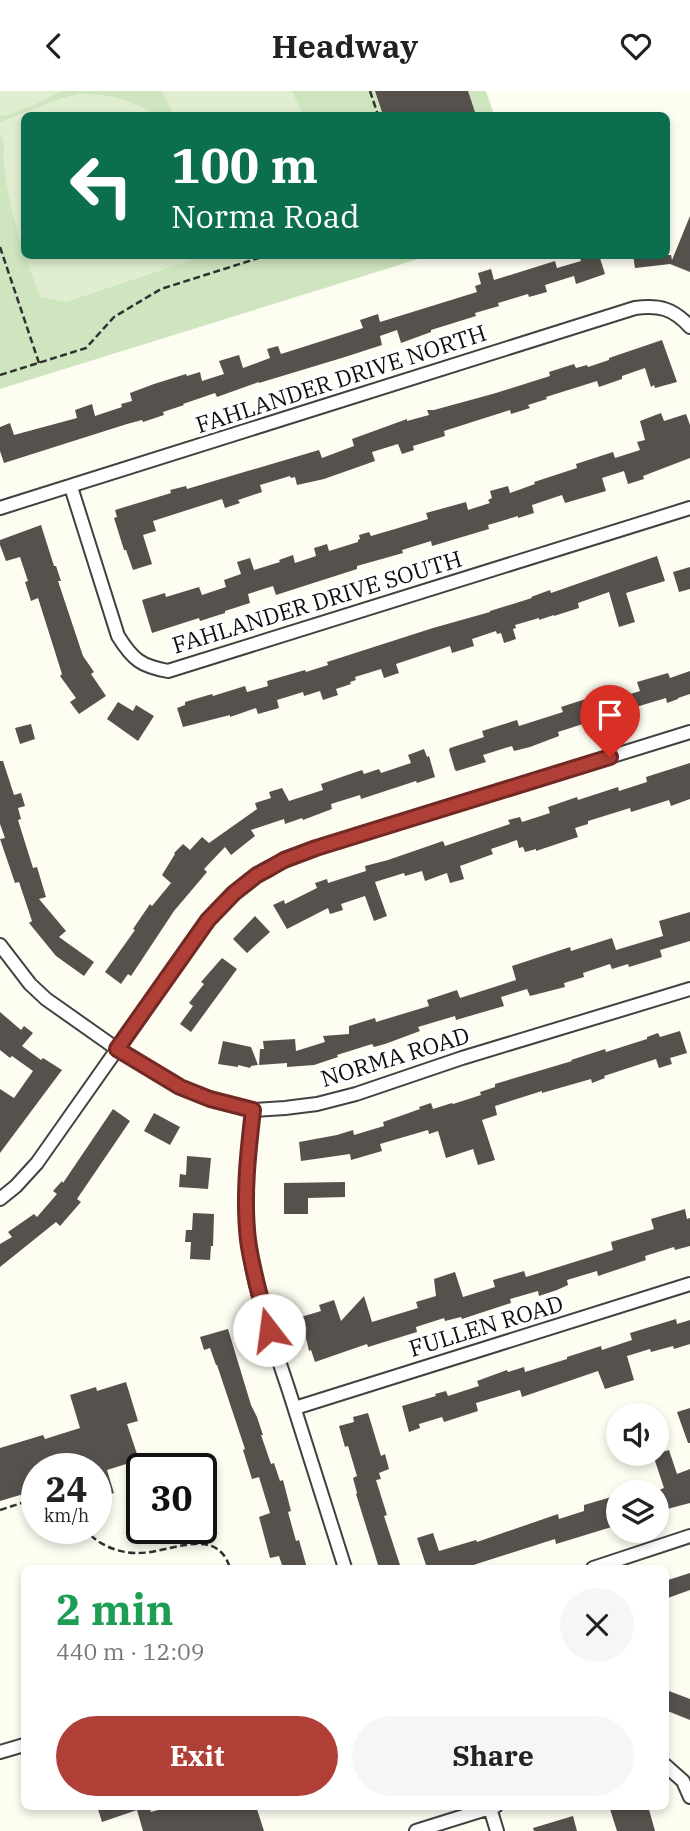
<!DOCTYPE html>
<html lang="en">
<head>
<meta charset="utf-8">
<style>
  :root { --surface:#fff; --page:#f6f6f6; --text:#222; --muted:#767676; --accent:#af3f37 }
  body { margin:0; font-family:"IBM Plex Serif",serif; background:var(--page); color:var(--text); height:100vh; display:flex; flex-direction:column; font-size:26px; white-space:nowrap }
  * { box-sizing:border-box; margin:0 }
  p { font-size:23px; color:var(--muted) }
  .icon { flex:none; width:38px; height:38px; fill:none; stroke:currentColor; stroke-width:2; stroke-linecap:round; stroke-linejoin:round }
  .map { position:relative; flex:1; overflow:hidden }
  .drawer { position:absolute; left:21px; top:1474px; width:648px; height:245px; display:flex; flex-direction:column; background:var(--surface); border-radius:10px; box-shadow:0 4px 10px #0003 }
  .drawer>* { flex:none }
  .top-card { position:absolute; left:21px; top:21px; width:649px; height:147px; border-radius:10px; box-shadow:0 4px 10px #0003; background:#0b6e4f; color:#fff; overflow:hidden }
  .controls { position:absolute; left:606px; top:1312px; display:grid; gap:14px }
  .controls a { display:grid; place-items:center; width:63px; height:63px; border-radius:50%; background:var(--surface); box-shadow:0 4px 10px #0003; font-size:35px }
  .speed { position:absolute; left:21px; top:1362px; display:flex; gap:14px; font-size:35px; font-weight:700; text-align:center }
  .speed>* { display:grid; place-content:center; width:91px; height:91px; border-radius:50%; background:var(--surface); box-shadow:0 4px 10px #0003; line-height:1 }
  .speed small { font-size:18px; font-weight:400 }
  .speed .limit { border:4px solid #111; border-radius:10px; background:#fff; color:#111 }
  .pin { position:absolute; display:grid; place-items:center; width:60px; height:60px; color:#fff; margin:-72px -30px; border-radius:50% 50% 50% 0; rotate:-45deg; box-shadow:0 0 7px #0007 }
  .pin .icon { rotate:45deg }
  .me { position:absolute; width:77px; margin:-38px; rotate:345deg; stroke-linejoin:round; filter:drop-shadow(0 0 5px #0008) }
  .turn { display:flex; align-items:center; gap:24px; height:147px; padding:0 35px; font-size:32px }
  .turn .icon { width:91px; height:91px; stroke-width:2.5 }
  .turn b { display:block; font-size:49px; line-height:60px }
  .round { display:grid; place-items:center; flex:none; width:74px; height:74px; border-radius:37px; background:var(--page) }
  .overview { display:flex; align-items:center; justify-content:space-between; height:119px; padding:0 35px }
  h1 { font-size:42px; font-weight:800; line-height:52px; color:#1e9e55 }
  .primary-button { display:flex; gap:14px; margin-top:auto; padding:14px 35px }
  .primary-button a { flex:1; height:80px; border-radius:42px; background:var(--accent); color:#fff; font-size:28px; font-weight:800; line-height:80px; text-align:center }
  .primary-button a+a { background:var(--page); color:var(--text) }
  header { display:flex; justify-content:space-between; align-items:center; height:91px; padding:0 35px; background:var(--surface); font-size:32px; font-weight:800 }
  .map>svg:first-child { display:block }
  .green { fill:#cee5bf }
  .pitch { fill:#e0edd0 }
  .building { fill:#56514d }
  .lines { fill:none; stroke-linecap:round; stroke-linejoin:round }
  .street-casing { stroke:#424242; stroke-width:16 }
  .path { stroke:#313131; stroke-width:2.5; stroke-dasharray:7 3.5; stroke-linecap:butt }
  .street { stroke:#fff; stroke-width:12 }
  .route-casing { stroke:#722924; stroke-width:18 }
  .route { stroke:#af3f37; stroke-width:12 }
  .labels { text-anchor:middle; stroke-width:7; stroke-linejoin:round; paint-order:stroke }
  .street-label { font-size:23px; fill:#0f0f0f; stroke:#fff }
</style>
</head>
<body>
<header><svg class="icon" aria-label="back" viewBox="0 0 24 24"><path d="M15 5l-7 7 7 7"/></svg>Headway<svg class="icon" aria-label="heart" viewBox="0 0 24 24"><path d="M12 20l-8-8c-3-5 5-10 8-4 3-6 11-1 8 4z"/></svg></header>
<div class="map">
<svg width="690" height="1740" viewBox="0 0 690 1740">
  <rect width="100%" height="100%" fill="#fdfdf2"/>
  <path class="green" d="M0,0H486L494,24H24V164L428,165L0,298Z"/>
  <path class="pitch" d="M0,0H62L34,14L5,25L0,24Z
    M162,0H292L303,24H174Z
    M79,3C107,3 131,8 155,24H24V163C16,135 0,80 4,53L0,41V31L62,7Z
    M25,165V164L204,165L66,211L40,206Z"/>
  <path class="building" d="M375,0H468L476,24H383Z
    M690,125V181L670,173L635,177L633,164H671L672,169Z
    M579,164H599L605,183L576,193L574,185L545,194L547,201L529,206L528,203L498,212L499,215L475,222L476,225L431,239V241L401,252L397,239L380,245L382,254L345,266L259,292V291L217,306L215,302L183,313L184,314L163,321L164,324L143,331L142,329L127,333L4,372L0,360V336L10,332L14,344L77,327L75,319L92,313L95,325L122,316L121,313L132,310L130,302L154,293L186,283L187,285L200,281L202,290L224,283L219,270L239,264L243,277L270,267L267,258L278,255L281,263L363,237L360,229L378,223L380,231L477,201L475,195L481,193L478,182L491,178L494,189L555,170L557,177L581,170Z
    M662,249L677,291L655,297L654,294L651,296L645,277L622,285V288L599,296L597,290L546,306L547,308L528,314L530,317L511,323L510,319L444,340L445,345L413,355L414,359L402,363L398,353L372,361L375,370L324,388L297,394L295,386L291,387L290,385L260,394L262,401L238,409L240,412L225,417L222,408L153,430L156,440L143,444L152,473L133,479L126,459H124L114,427L117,426L115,419L171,402L170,399L186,395L187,398L319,359L322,367L354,355L352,348L407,328V330L429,324L427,319H434L496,302L550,285L549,281L574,273L576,277L587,274L588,276L609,269V267Z
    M661,322L664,330L686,323L690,334V367L643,385L644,388L628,393L624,380L602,387L606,400L565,412L562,404L532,414L534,422L518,427V425L488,434L489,438L432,455L431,450L402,459L403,462L357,475V478L276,504L273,495L248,503L250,512L225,520V522L200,530L199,527L152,542L142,509L165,502L166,506L199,496L202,504L226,496L224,489L241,483L237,471L250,467L254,479L280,471L279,469L293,464L295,472L316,465L314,457L327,453L329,460L358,451V449L360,448L359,444L369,441L371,445L395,438L428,428L426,422L466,411L468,419L490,412L488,409L492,407L490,400L508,395L510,402L535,393L534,391L577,377L576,373L613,361L615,367L640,359L637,351L645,349L640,330Z
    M41,434L54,475H56L61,490H58L83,565L94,581L91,583L106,605L79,623L70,611L76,607L60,585L62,583L38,507L31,510L25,491L28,490L20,466L6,470L0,454V449Z
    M657,465L665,490L626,502L635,531L619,536L609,501L578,512L579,517L554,525V524L539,529V527L515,534L516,537L513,538L516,548L504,552L501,542L497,543L496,540L472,548L474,555L452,562L450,555L396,573L399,582L384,587L381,578L355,586L356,589L350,591L351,593L336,598L338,604L323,609L320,600L304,605L303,601L277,609L279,617L258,623L256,617L230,626V624L183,636L177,617L185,614V611L212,603L213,605L245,595L247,601L268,595L267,590L305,579L306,581L328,574L327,571L433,537L490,521V520L532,507L531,506L550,499L551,502Z
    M690,476V498L679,501L673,481Z
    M690,580V603L678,607V608L667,612L666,607L636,616L638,622L627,626L591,637L589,631L558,641L559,645L530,656L514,660L512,655L483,664L486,671L457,680L455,679L449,659L450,657L484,646L482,640L517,629L519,635L563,621L561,616L592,606L595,614L640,600L637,591L668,582L670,587Z
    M118,611L133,620L136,614L154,625L138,650L107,628Z
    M31,633L35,648L20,653L15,637Z
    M424,658L427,666L429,665L435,686L417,692L416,690L361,708L360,704L331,713L332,718L303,729L302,727L285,733L284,728L251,739L255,745L231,764L225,756L204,778L207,781L174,820L131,885L128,883L121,893L105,881L135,839L133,838L150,813L152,815L171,792L162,784L175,763L174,762L183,753L190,759L202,746L209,752L257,718L255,712L271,707L269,701L282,697L289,710L323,699L321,693L362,679L364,683L379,678L381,682L411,672L408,664Z
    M0,670H3L14,704L21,702L25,715L18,717L21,728L18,729L33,777L37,776L46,806L39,808L66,840L59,846L94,871L84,885L56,865L29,832L32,830L19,791L15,792L0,748L5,747L0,733Z
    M690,672V708L671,715L669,709L631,721L630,717L588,730V733L575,737L578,746L536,760V758L525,761L523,756L519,757L517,749L491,758L493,763L460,775L464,788L450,792L447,782L425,790L422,780L405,785L404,782L375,791L387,825L374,830L365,805L341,813L343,819L330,823L328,817L287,838L273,814L284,809L285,813L317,797L315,792L327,788L328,792L366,780L365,775L388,769L443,750L445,755L510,733L508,729L520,726L522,731L550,722L548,716L577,706L578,709L618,696L619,700L647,691L646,686Z
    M690,821V850L660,859L662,866L629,876L628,873L612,878L610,873L583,882L584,886L564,892L565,896L530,905L527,898L501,906L504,915L456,929L455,925L418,936L420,940L385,953L374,956L372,953L337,964L338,966L314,974L287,976V972L259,974L260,958H264L263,950L295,948L296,960L325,951L323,945L349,943V935L375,927L376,931L429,915L427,909L457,899L460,907L516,889L512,875L570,856L571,860L612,847L616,859L663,845L659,830Z
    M255,825L270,841L247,862L233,848Z
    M222,867L237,878L191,941L180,933L193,915L189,912L204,893L201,891Z
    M0,921L21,939L24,935L33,942L22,955L41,969L43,967L62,979L0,1062V998L14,1007L33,980L12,965L10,967L0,959Z
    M680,940L687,962L670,967L672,973L659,977L656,968L604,985L605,987L592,992L591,988L542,1002V1000L495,1015L497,1024L482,1029L495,1069L478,1074L473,1058L446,1067L438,1040L429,1043L428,1039L380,1053L382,1060L351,1069L350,1063L301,1070L299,1051L337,1044L353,1039L354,1044L384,1035L383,1031L420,1018L419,1016L431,1012L433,1018L452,1012L453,1013L481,1004L480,1001L495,996V993L572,970L571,969L605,958L606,961L647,948V946L658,942L660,946Z
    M223,950L251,956L258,974L251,975L250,977L238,974V976L218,973Z
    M113,1018L130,1030L77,1108L81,1111L60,1135L56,1131L0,1176V1153L12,1146L8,1141L34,1123L37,1126L57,1103L53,1100L62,1090L63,1092Z
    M154,1022L180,1036L170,1054L144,1040Z
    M187,1065L211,1067L208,1098L179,1096L180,1083L186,1084Z
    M345,1091V1106L308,1107V1123H284V1092Z
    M685,1118L687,1128L690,1127V1155L675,1159L674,1156L645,1165L646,1169L598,1185L597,1180L567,1189L568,1194L557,1199L539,1205L538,1200L510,1208L511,1212L462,1228L461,1226L445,1230L444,1227L416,1236L417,1241L368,1256L367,1253L315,1271L311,1259L309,1260L301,1226L321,1220L319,1214L334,1209L341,1230L364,1205L372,1231L418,1217L416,1211L436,1205L434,1188L455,1181L463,1206L495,1196L493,1189L524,1180L526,1186L613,1159L611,1151L654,1138L651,1128Z
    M193,1122L214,1123L213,1155H211L210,1169L190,1168L191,1151H185L186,1139H192Z
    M676,1228L677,1233L690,1229V1253L674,1258L673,1255L651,1261L650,1258L627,1265L634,1289L605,1298L598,1280L522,1306L520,1299L476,1312L478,1320L444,1331L442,1326L419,1333L420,1337L409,1341L402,1315L436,1305L435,1303L446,1300L448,1305L479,1295L477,1290L507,1279L508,1281L524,1276L525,1281L567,1268V1266L601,1255L602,1259L632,1249L630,1242Z
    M228,1238L251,1314L257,1326L263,1344H261L271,1373L274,1372L280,1390L283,1389L291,1420L288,1421L296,1450L299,1449L307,1477H283L279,1465L270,1467L259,1426L270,1422L259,1386L252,1388L243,1359L245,1358L217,1274H216L210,1257L204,1259L200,1246Z
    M126,1291L138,1330L127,1333L139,1369L107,1379L114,1402L96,1408V1377H37V1399L0,1410V1357L43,1344L45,1348L80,1337L70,1304L96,1296L97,1300Z
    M690,1317V1352H688L677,1321Z
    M368,1322L381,1365L385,1363L389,1378L379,1382L381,1388L376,1389L387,1424L384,1425L401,1477H379L356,1403L357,1402L353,1387L357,1385L348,1355L345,1356L339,1335L354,1331L353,1326Z
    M669,1359L677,1383L690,1378V1412L656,1421V1400L664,1397L653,1364Z
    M618,1404V1434L556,1453L555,1448L464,1477H427L417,1447L433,1442L439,1460L476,1449L477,1451L558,1423L559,1428L584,1420V1414Z
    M690,1482V1499L665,1508V1490Z
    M669,1600L690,1608V1629L665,1619V1612Z
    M97,1715H149L151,1721L172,1715H256L264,1740H143L137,1719L102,1731Z
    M609,1715H648L655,1740H617Z
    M573,1725L577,1740H534L533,1737Z"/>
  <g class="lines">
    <defs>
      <path id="street" d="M71,396L118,545C133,569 141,575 168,580L690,417
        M0,417L635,217C659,214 673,217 690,236
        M0,854L30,893L46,908L117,958L180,996L210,1008L253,1019L285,1017L317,1013L356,1003L462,967L690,898
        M253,1019C248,1061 244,1103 248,1146C252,1197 273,1251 289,1300C308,1359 326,1418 345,1477
        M0,1108L16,1095L37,1072L208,829C223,813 238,797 256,784C275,772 296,765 316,757L690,641
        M295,1317L690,1193
        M593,1477L690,1445
        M0,1661L24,1654
        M665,1674L683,1690L690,1706
        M490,1717L497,1740
        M416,1740L496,1715"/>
    </defs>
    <use href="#street" class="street-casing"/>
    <path class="path" d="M370,0L378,24
      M0,156L39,272
      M0,284L86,257L114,226L161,198L268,164
      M0,1419L37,1407
      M83,1437C97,1452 113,1461 135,1462C167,1464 216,1432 230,1477"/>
    <use href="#street" class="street"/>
  </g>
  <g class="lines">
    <defs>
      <path id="route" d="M269,1239C261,1209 252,1179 248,1149C243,1106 248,1062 253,1019L210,1008L180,996L117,958L208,829L234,802L257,784L270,777L284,769L316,757L610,666"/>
    </defs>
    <use href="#route" class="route-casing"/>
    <use href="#route" class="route"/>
  </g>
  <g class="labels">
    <g class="street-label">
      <text transform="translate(341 288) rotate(-18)" y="8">FAHLANDER DRIVE NORTH</text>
      <text transform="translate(317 511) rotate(-17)" y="8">FAHLANDER DRIVE SOUTH</text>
      <text transform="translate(395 966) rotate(-17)" y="8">NORMA ROAD</text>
      <text transform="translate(486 1235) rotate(-17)" y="8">FULLEN ROAD</text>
    </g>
  </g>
</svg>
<div class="controls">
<a><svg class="icon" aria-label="sound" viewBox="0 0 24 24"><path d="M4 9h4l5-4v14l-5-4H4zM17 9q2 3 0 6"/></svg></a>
<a><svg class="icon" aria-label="layers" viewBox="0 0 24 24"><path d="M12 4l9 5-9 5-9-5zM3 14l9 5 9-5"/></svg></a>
</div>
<div class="speed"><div>24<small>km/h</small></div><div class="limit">30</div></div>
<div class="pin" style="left:610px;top:666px;background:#d93025"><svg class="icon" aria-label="arrive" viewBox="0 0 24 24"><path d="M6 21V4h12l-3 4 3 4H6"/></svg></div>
<svg class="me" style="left:269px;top:1239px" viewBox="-20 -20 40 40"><circle r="19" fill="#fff"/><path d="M0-13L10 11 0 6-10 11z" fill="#af3f37"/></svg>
<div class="top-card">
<div class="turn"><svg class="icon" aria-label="left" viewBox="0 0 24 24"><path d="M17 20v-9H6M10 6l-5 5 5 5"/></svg><div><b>100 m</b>Norma Road</div></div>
</div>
<section class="drawer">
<div class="overview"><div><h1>2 min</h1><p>440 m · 12:09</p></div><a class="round"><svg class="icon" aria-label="close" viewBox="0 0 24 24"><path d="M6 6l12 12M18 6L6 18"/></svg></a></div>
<div class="primary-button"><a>Exit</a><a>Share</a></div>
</section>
</div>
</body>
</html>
